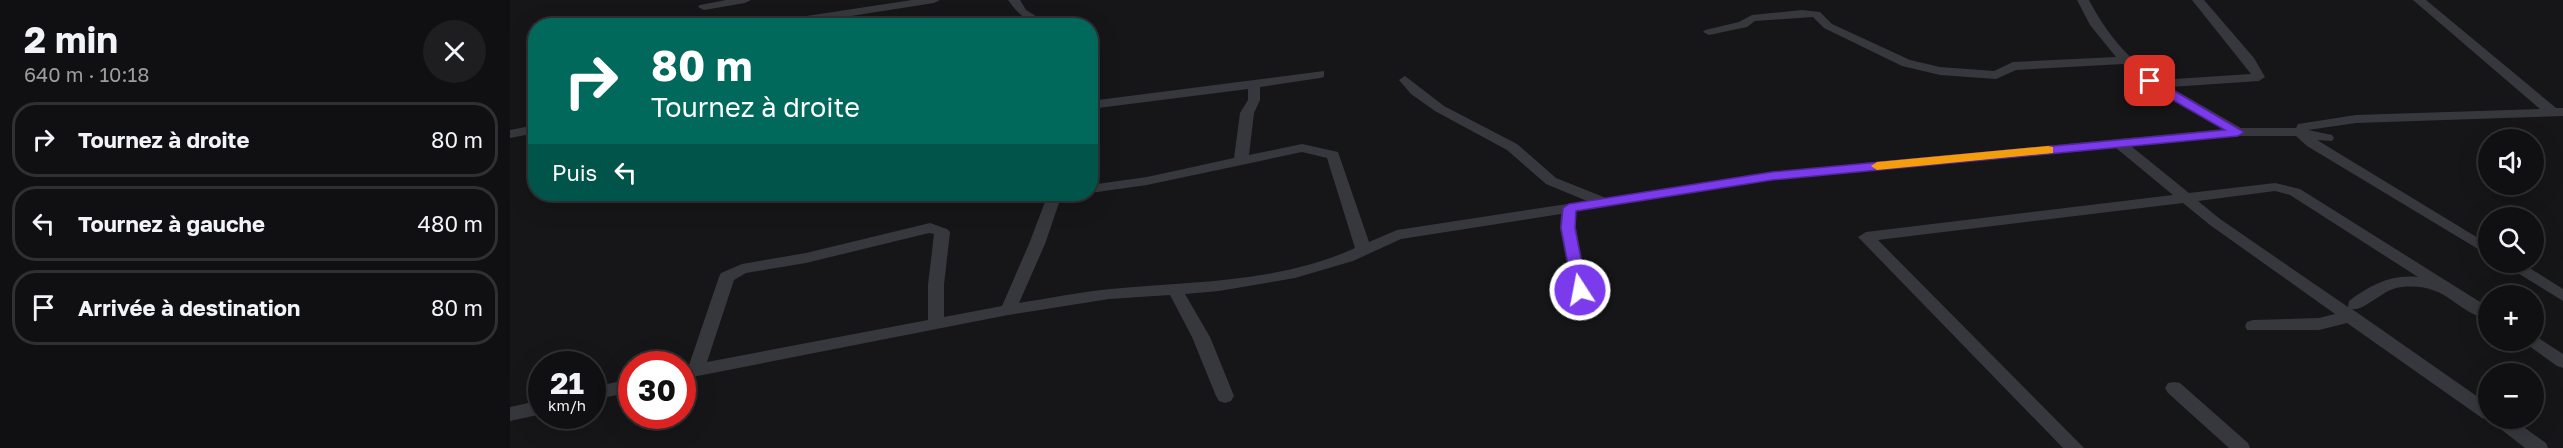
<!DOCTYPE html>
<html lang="fr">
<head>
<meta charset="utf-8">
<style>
  :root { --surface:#101012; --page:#1e1e20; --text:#f1f3f6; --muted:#9c9d9f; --line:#303032 }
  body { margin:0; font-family:"Golos Text",sans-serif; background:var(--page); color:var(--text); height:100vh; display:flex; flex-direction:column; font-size:22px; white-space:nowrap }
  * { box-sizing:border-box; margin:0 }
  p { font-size:20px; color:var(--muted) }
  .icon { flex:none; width:33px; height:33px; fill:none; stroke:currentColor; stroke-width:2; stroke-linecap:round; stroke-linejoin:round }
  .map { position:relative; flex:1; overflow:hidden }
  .drawer { display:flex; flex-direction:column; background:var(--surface); width:510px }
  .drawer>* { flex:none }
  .top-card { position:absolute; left:18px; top:18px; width:570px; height:183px; border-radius:24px; box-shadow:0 6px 24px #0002,0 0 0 2px var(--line); background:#00695c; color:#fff; overflow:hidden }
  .fabs { position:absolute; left:1968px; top:129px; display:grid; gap:12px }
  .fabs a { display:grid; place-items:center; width:66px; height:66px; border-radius:50%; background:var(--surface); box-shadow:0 6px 24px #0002,0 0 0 2px var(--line); font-size:30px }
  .speed { position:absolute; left:18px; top:351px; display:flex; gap:12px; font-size:30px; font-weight:700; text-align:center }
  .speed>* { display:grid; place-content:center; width:78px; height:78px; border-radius:50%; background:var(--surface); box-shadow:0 6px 24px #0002,0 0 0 2px var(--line); line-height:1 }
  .speed small { font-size:15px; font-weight:400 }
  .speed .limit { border:9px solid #d22; background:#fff; color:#111 }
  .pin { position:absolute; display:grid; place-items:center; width:51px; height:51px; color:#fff; margin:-26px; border-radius:12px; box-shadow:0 3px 9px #0006 }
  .me { position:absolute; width:66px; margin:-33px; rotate:349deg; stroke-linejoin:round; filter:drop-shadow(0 0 4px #0008) }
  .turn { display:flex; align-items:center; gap:21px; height:126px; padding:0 24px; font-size:27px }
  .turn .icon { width:78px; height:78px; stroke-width:2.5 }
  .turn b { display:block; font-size:42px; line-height:51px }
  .then { display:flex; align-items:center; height:57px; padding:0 24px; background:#0003; gap:12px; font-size:22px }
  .round { display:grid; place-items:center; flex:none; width:63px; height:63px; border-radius:32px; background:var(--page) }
  .head { display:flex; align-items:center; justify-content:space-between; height:102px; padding:0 24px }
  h1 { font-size:36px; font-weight:700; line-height:45px }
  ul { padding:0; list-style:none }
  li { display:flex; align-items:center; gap:18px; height:75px; margin:0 12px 9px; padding:0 12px; border:3px solid var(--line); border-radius:24px }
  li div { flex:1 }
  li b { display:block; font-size:22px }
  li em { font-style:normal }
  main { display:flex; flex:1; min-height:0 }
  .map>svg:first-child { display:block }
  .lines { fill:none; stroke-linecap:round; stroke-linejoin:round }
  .minor { fill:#37383d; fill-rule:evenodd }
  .route { fill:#7c3aed; stroke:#51269a; stroke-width:1.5 }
  .slow { fill:#f59e0b }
</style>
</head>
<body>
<main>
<section class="drawer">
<div class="head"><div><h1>2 min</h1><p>640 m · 10:18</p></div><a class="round"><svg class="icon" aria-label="close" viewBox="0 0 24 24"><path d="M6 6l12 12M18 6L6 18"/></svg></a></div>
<ul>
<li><svg class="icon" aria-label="right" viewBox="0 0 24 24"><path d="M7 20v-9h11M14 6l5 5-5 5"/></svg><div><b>Tournez à droite</b></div><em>80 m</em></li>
<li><svg class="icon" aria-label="left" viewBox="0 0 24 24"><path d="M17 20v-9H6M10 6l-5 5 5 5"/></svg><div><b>Tournez à gauche</b></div><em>480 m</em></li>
<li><svg class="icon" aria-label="arrive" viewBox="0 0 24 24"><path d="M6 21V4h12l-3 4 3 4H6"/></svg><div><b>Arrivée à destination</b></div><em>80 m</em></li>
</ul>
</section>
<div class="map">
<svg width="2053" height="448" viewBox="0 0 2053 448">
  <rect width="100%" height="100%" fill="#161618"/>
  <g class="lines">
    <path class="minor" d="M216,0H241L235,3L194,10L188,7L190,5Z
      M402,0H430L424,3L277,26H246L251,23Z
      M498,0H510L516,10L542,26C522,26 510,17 498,0Z
      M1567,0H1579C1596,33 1618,59 1649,80L1741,74L1682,0H1694L1744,58L1755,77L1749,81L1660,87L1731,128H1786L1788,124L1846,115L2030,109L1903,0H1916L2046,108H2053V116L1846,123L1798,130L1822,135L1824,138L1822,141L1807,140L1978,244V255L1797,146L1786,136H1728L1621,146L1679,193L1765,183L1790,189L1978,307V320C1943,310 1937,283 1892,287C1873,288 1856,311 1842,309L1978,404V418H2001L2036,443L2038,448H2015L1979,420L1972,418L1837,323L1809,330H1737L1735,326L1737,322L1743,320L1809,318L1825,314L1700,225L1673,203L1368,240L1574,448H1553L1348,237L1356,232L1663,195L1606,148L1261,180L1066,211V228L1078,290L1066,315H1054L1052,311L1062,290L1050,228L1051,214L891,239L843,261L785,278L709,291L675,294L700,337L724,396L721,401L715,403L709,401L706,396L682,337L660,295L599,299L498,315L172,379V367L179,365L209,277L211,273L232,264L296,253L420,223L437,229L440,232L434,285V317L492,306L519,244L538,194H552L535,244L509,303C540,298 570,292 601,289C682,281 769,283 845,248L817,158L792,152L637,185L580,193V185L637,177L724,158L730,113L738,100V89L580,109V101L814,71V77L810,78L750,87V100L744,113L739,155L792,144L828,152L859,242L887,230L1077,201L1036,184L997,150L925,111L901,94L889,80L895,76L934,106L1007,144L1046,178L1096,198L1261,172L1714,129L1641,87L1613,64L1506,70L1486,79L1430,75L1392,66L1314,28L1303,17L1245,21L1237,27L1199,35L1193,32L1195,30L1229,22L1242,15L1292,10L1310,12L1322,24L1400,60L1430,67L1484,71L1503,62L1606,57L1580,25ZM1765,191L1780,195L1908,277C1881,274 1860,285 1839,301L1838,307L1710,219L1688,201ZM419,233L424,234L418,285V320L197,362L224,280L236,273L296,263Z
      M26,125V133L0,138V130Z
      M1990,262H2010L2053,289V301Z
      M2024,335L2053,354V368L2047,366L2011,340H2024Z
      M122,379V392L82,400V387Z
      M1664,382L1670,383L1738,443L1740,448H1719L1658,393L1655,388L1658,383Z
      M32,400V414L0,421V407Z"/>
  </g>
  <path class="route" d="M1635,79H1644L1734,132L1728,136L1262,180L1066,211L1065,228L1077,290L1070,294L1063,290L1051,228L1053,208L1059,204L1262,172L1715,130L1635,84Z"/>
  <path class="slow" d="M1538,146L1543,147V153L1367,170L1361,166L1367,162Z"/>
</svg>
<div class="fabs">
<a><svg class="icon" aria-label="sound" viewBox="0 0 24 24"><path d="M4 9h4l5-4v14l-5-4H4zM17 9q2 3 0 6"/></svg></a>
<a><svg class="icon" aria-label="search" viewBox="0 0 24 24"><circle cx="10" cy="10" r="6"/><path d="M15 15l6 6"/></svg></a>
<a>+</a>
<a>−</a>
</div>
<div class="speed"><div>21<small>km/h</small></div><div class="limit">30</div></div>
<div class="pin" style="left:1640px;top:81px;background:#d93025"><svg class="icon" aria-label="arrive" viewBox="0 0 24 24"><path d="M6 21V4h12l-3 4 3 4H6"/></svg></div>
<svg class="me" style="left:1070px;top:290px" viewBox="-20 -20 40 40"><circle r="17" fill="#7c3aed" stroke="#fff" stroke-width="3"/><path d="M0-11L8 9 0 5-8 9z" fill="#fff"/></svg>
<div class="top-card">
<div class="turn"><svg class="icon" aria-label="right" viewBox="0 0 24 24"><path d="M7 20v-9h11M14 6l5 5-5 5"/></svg><div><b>80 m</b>Tournez à droite</div></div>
<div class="then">Puis<svg class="icon" aria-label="left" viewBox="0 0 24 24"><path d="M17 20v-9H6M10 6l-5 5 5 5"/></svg></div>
</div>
</div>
</main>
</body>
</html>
